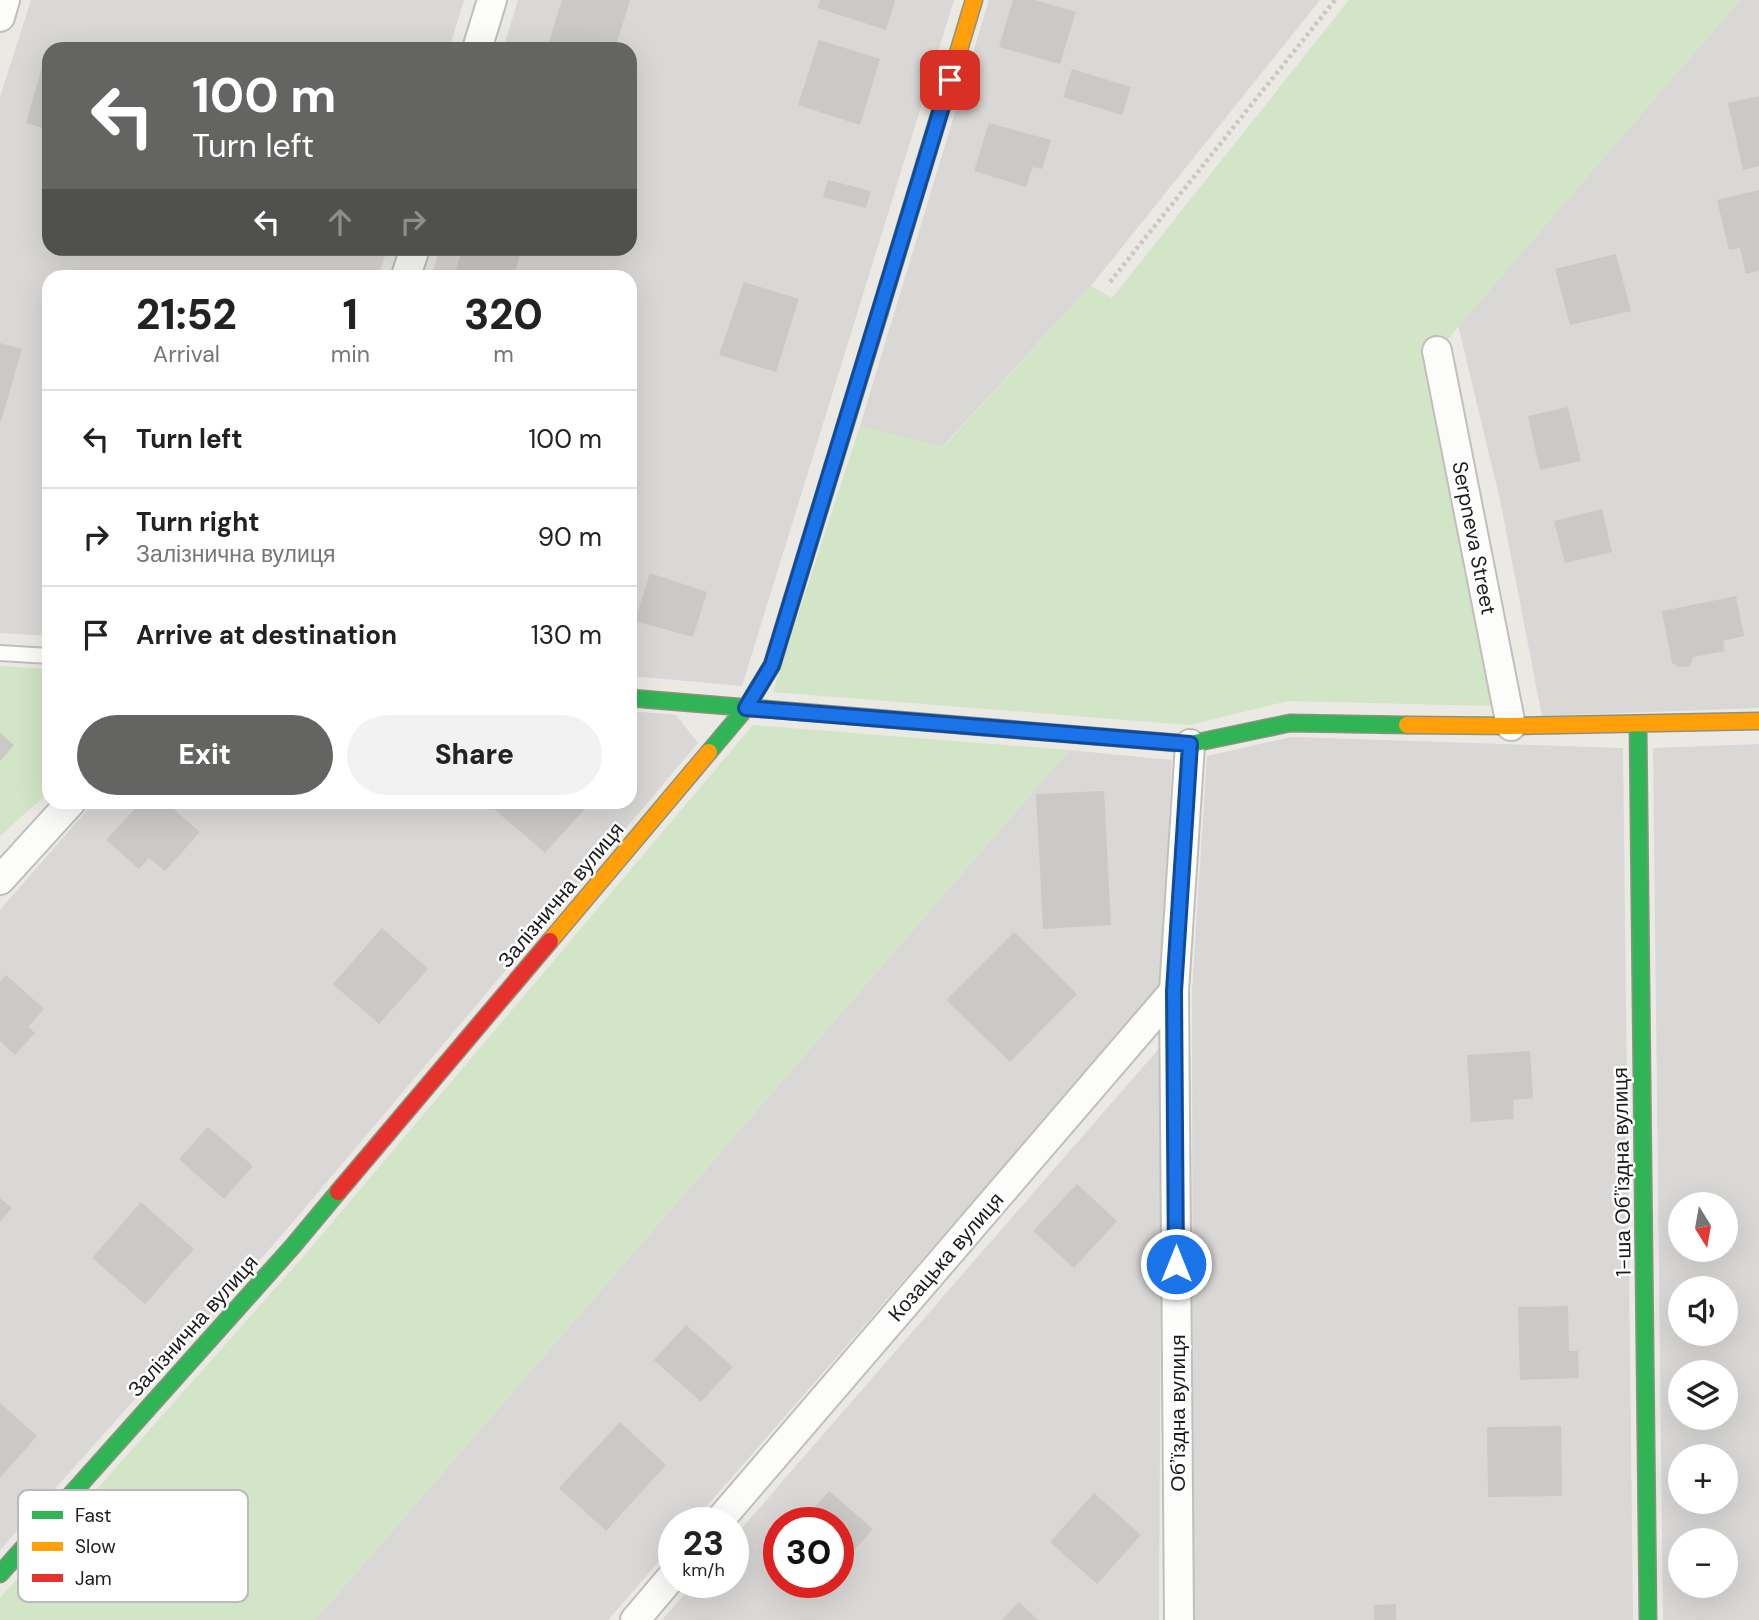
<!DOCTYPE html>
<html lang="en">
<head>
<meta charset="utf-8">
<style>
  :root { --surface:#fff; --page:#f2f2f2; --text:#222; --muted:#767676; --line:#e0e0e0; --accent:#646462 }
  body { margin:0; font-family:"DM Sans",sans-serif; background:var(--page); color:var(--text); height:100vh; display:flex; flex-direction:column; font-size:26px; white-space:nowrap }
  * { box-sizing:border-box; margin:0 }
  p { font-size:23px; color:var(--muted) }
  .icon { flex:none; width:38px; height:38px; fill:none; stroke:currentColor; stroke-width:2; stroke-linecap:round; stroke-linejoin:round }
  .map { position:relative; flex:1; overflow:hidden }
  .details { position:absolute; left:42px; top:270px; width:595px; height:539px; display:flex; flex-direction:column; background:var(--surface); border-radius:21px; box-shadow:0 7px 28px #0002 }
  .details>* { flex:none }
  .hud { position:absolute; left:42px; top:42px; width:595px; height:214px; border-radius:21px; box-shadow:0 7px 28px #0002; background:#646462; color:#fff; overflow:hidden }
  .needle { width:46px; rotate:169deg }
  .fabs { position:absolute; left:1668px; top:1192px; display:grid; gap:14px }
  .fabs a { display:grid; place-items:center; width:70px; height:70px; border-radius:50%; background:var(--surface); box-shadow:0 7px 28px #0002; font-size:35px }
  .speed { position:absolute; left:658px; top:1507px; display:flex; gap:14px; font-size:35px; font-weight:700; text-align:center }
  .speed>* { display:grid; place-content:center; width:91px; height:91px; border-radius:50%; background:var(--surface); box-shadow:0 7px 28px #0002; line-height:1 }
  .speed small { font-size:18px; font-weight:400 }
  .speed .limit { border:10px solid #d22; background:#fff; color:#111 }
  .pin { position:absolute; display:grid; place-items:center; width:60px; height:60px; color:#fff; margin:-30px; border-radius:14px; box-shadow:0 4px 10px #0006 }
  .me { position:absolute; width:77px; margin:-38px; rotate:0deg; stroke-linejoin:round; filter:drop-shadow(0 0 5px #0008) }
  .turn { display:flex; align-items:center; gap:24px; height:147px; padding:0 35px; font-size:32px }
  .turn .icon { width:91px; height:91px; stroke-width:2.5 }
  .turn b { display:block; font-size:49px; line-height:60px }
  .lanes { display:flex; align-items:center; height:66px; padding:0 35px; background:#0003; justify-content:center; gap:35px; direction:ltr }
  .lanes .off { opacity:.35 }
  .eta { display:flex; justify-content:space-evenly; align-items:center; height:119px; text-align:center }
  .eta b { font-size:42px; font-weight:800; line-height:49px }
  .action { display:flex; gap:14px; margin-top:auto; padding:14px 35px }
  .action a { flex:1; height:80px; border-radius:42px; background:var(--accent); color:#fff; font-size:28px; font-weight:800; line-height:80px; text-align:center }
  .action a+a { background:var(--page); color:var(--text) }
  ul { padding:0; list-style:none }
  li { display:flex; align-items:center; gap:21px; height:98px; padding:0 35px; border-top:2px solid var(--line) }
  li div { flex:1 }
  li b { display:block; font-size:26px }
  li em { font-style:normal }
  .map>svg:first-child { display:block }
  .residential { fill:#d9d8d6; fill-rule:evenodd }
  .grass { fill:#d2e5c6 }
  .building { fill:#cbc9c6 }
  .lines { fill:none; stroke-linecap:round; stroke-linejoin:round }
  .lane-casing { stroke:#c0bfbd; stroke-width:18 }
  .street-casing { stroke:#c0bfbd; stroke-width:32 }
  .fast-casing { stroke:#8e927f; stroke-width:19 }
  .slow-casing { stroke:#8e927f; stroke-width:19 }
  .jam-casing { stroke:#8e927f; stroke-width:19 }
  .path { stroke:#cfc6c3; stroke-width:4.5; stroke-dasharray:3.5 3.5; stroke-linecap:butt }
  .lane { stroke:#fcfcfb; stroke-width:14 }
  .street { stroke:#fcfcfb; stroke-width:28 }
  .fast { stroke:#30b455; stroke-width:16 }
  .slow { stroke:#ff9f0a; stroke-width:16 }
  .jam { stroke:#e5322d; stroke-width:16 }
  .route-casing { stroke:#114b97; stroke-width:18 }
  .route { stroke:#1a73e8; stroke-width:12 }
  .labels { text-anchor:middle; stroke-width:5; stroke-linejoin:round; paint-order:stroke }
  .street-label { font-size:21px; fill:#1c1c1c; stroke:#fff }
  .key { fill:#fff; stroke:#bbb; stroke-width:2 }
  .key-label { font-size:19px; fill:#1c1c1c }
</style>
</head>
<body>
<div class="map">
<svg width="1759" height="1620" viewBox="0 0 1759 1620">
  <rect width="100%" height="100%" fill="#eae9e4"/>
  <path class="residential" d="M31,0H464L449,49H49V248L387,249L379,276H49V636L0,633V97Z
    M518,0H954L742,686L630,676V276H431L440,249L630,248V49H503Z
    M989,0H1320L1091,286L942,447L860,426Z
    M1740,0H1759V708L1542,716L1500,500L1458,325Z
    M630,711L676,715L698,743L282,1235L0,1550V910L94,802H630Z
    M1291,737L1623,748L1633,1620H1193L1192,990L1207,756Z
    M1759,744V1620H1663L1653,748ZM1680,1204H1726V1250H1680ZM1680,1288H1726V1334H1680ZM1680,1372H1726V1418H1680ZM1680,1456H1726V1502H1680ZM1680,1540H1726V1586H1680Z
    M1069,750L1172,760L1161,985L693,1522H674V1544L608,1620H315Z
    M1162,1045L1159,1620H662L695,1582H733V1538ZM779,1522H838V1582H779Z"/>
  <path class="grass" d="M1349,0H1740L1427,363L1494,706L1288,701L1189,725L773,692L860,426L943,447L1091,286L1112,298Z
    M0,666L49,669V792L0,836Z
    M753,725L1069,750L315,1620H0V1598L303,1257Z"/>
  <path class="building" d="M562,0H630L615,49H560L548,45Z
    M820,0H895L886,30L818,8Z
    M1013,0H1035L1076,12L1060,64L999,47Z
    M819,40L880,59L860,125L798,105Z
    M42,67L49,69V130L26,123Z
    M1072,69L1131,87L1122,115L1063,97Z
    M1759,96V166L1743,170L1728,103Z
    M989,123L1051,140L1042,169L1033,167L1026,187L974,171Z
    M828,180L871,191L866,208L823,197Z
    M1759,190V271L1746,274L1740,248L1729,250L1717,200Z
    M462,248H518L521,249L514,276H455Z
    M1616,254L1631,311L1570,325L1555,269Z
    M744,282L799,299L776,372L719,355Z
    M0,343L22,349L1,421H0Z
    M1568,407L1581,461L1540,470L1528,416Z
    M1602,509L1612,552L1565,563L1554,521Z
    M650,573L707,592L693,637L635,621Z
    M1736,596L1744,636L1723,641L1725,651L1693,657L1691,664L1686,667H1679L1672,663L1662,611Z
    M0,733L14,745L0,761Z
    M1104,791L1111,925L1043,929L1036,794Z
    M141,802H165L200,832L165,871L149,858L139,869L106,840Z
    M486,802H591L545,853Z
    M382,928L428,969L379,1024L333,984Z
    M1014,932L1077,994L1010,1062L946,1000Z
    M6,975L44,1009L28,1027L35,1033L15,1055L0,1041V982Z
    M1530,1051L1533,1098L1513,1100L1514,1119L1471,1122L1467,1055Z
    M208,1127L253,1166L224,1199L179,1159Z
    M1077,1184L1117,1221L1074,1268L1033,1231Z
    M0,1198L12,1208L0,1222Z
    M141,1202L194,1249L145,1304L92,1258Z
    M1568,1306L1569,1351H1578L1579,1378L1520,1380L1518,1307Z
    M686,1325L733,1367L701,1402L654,1360Z
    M0,1403L37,1436L0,1478Z
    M620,1422L666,1465L606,1531L559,1488Z
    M1561,1426L1562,1496L1488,1497L1487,1427Z
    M829,1491L873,1529L838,1568V1522H801Z
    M1094,1493L1141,1535L1097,1584L1050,1542Z
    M1019,1602L1038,1620H1002Z
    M1396,1604V1620H1374V1605Z"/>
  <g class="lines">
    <defs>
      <path id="lane" d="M0,653L49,656"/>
      <path id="street" d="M0,17L5,0
        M477,49L492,0
        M406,276L415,248
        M1437,351L1511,726
        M0,880L71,802
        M718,1522L1174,991
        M635,1620L674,1574
        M1179,1620L1174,991L1190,744"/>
      <path id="fast" d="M630,698L1190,744L1290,723L1407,725
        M1638,724L1648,1620
        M709,752L746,708L772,665L879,314
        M0,1574L293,1246L338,1192"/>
      <path id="slow" d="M879,314L974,0
        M1407,725L1511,726L1759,721
        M550,941L709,752"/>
      <path id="jam" d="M338,1192L550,941"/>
    </defs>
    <use href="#lane" class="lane-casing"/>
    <use href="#street" class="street-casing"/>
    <use href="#fast" class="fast-casing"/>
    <use href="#slow" class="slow-casing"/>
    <use href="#jam" class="jam-casing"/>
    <path class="path" d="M1110,282L1335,0"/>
    <use href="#lane" class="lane"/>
    <use href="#street" class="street"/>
    <use href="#fast" class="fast"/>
    <use href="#slow" class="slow"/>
    <use href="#jam" class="jam"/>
  </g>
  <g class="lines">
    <defs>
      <path id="route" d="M950,80L772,665L746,708L1190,744L1174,991L1176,1264"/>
    </defs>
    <use href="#route" class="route-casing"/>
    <use href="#route" class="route"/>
  </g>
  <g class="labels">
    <g class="street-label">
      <text transform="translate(1474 538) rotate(79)" y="7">Serpneva Street</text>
      <text transform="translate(561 895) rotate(-50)" y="7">Залізнична вулиця</text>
      <text transform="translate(1622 1172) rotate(-91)" y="7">1-ша Обʼїздна вулиця</text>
      <text transform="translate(946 1257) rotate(-49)" y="7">Козацька вулиця</text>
      <text transform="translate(193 1326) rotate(-48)" y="7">Залізнична вулиця</text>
      <text transform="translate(1178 1413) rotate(-90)" y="7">Обʼїздна вулиця</text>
    </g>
  </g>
  <rect x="18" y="1490" width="230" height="112" rx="10" class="key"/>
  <rect x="32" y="1511" width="31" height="8" fill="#30b455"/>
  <rect x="32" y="1542" width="31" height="9" fill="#ff9f0a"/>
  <rect x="32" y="1574" width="31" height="8" fill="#e5322d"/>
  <g class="key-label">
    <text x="75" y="1522">Fast</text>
    <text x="75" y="1553">Slow</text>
    <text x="75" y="1585">Jam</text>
  </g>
</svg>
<div class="fabs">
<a><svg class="needle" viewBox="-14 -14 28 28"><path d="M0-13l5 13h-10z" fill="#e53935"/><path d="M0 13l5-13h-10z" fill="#767676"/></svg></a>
<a><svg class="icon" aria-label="sound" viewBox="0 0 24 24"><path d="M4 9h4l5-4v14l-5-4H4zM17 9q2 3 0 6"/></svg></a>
<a><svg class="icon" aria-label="layers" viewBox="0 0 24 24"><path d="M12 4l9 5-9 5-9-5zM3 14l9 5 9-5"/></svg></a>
<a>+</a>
<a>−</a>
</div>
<div class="speed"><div>23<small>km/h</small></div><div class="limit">30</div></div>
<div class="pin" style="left:950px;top:80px;background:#d93025"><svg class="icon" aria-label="arrive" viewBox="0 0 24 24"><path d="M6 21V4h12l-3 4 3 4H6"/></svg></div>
<svg class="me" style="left:1176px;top:1264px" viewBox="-20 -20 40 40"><circle r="17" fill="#1a73e8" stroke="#fff" stroke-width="3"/><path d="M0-11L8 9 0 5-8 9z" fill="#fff"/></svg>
<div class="hud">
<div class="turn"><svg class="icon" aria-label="left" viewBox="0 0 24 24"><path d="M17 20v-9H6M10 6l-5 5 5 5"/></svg><div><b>100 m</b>Turn left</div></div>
<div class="lanes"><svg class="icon" aria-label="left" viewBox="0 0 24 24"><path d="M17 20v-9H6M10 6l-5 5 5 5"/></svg><svg class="icon off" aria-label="ahead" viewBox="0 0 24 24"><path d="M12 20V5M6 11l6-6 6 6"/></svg><svg class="icon off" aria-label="right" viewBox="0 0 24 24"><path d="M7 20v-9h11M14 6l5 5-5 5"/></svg></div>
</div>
<section class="details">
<div class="eta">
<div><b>21:52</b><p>Arrival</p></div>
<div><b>1</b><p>min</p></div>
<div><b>320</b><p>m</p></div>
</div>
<ul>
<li><svg class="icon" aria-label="left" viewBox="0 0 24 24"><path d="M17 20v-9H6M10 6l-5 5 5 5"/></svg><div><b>Turn left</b></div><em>100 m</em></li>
<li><svg class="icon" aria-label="right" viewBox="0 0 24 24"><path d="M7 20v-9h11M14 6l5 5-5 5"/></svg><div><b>Turn right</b><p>Залізнична вулиця</p></div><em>90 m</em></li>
<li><svg class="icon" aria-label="arrive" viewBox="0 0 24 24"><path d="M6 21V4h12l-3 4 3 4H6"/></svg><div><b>Arrive at destination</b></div><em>130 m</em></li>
</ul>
<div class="action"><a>Exit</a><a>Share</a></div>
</section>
</div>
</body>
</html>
